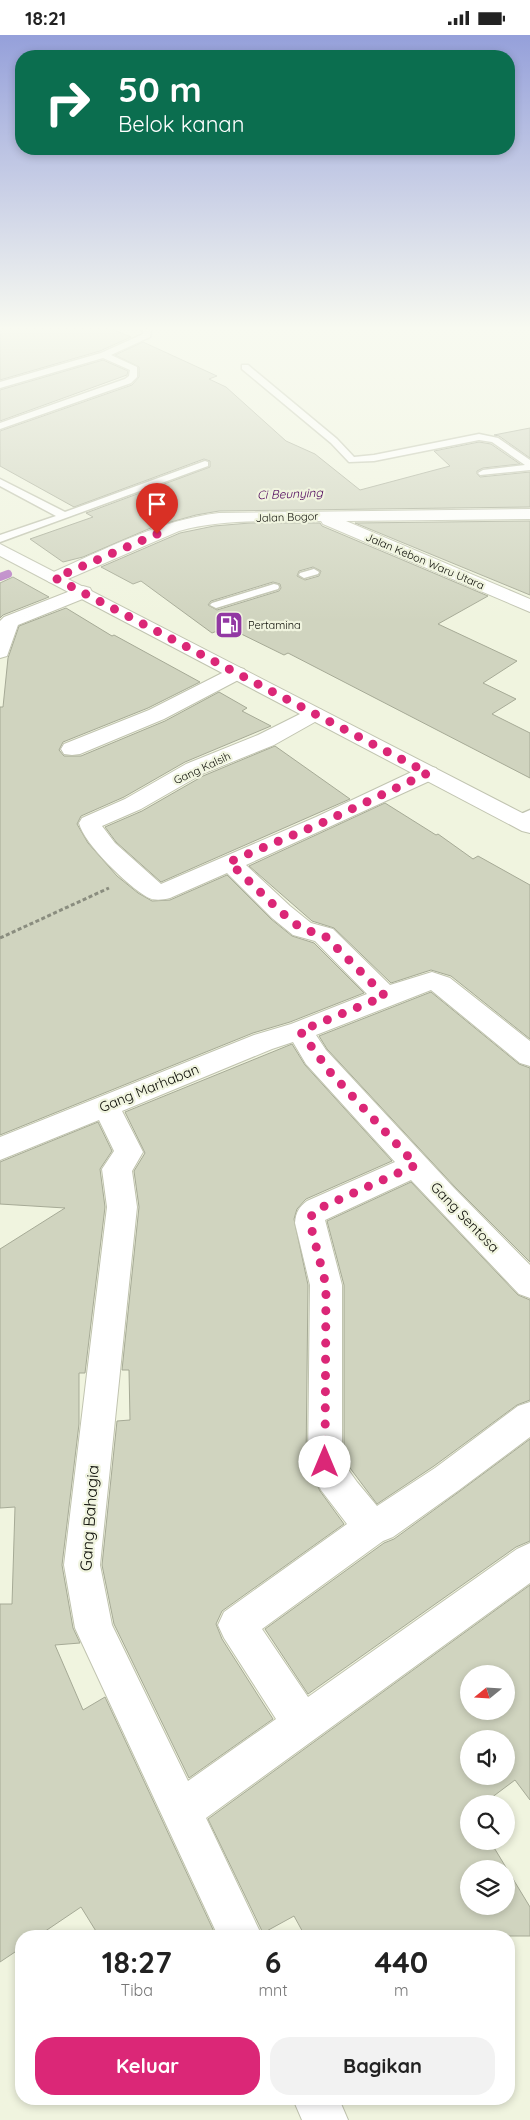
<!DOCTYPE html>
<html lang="id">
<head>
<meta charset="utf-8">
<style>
  :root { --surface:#fff; --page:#f2f2f2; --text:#222; --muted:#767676; --accent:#db2777 }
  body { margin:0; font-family:Quicksand,sans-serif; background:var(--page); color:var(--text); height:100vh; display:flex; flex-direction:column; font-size:19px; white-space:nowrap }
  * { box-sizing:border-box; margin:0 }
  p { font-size:16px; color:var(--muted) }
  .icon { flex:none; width:28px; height:28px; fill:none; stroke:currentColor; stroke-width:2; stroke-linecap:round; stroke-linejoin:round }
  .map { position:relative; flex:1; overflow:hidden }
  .details { position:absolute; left:15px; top:1895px; width:500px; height:175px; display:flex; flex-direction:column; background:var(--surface); border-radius:20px; box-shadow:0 2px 8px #0003 }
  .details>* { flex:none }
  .guide { position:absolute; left:15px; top:15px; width:500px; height:105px; border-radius:20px; box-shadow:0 2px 8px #0003; background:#0b6e4f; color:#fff; overflow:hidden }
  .needle { width:32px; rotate:252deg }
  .buttons { position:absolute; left:460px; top:1630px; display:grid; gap:10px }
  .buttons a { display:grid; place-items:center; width:55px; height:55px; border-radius:50%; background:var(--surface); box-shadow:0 2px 8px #0003; font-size:25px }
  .pin { position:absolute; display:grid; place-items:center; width:42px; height:42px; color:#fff; margin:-51px -21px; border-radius:50% 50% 50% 0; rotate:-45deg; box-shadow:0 0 5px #0007 }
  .pin .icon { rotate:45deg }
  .me { position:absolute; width:55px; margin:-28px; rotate:0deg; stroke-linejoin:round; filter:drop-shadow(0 0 4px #0008) }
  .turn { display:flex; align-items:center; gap:18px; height:105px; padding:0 20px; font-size:22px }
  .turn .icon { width:65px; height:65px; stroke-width:2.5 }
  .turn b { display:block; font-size:35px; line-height:42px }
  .eta { display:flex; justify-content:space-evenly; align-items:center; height:85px; text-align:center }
  .eta b { font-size:30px; font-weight:800; line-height:35px }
  .button { display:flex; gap:10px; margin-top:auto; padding:10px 20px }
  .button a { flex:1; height:58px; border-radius:20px; background:var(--accent); color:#fff; font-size:20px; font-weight:800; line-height:58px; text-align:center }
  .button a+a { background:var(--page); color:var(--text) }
  .status { display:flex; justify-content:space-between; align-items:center; height:35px; padding:0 25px; background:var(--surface); direction:ltr }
  .status svg { height:14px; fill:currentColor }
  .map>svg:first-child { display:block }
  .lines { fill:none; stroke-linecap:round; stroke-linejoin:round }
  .stream { stroke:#ba81c6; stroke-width:8 }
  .building { fill:#d0d4bf; stroke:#a6aa96; fill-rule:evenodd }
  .service-casing { stroke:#c1c4b0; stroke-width:3 }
  .minor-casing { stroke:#c1c4b0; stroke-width:2 }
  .tertiary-casing { stroke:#c1c4b0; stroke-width:2 }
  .primary-casing { stroke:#c1c4b0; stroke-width:2 }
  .path { stroke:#8a8d7f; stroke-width:3; stroke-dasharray:4 2.5; stroke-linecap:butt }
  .service { fill:#fff; fill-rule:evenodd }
  .minor { fill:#fff; fill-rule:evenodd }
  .tertiary { fill:#fff; fill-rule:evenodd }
  .primary { fill:#fff; fill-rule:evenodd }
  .route { stroke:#db2777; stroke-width:9; stroke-dasharray:0 16.2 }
  .labels { text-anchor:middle; stroke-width:4.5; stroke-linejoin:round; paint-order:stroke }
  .far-street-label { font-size:11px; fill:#0b0c06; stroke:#f0f4df }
  .far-poi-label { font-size:11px; fill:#0b0c06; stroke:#f0f4df; text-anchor:start }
  .far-water-label { font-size:12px; font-style:italic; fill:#4c0059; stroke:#f0f4df }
  .street-label { font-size:14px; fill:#0b0c06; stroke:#f0f4df }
  .near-street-label { font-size:16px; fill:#0b0c06; stroke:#f0f4df }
</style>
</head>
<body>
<div class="status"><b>18:21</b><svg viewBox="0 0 49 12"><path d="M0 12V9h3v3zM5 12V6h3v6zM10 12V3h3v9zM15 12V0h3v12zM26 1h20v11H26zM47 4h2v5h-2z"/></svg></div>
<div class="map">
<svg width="530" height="2085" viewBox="0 0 530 2085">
  <rect width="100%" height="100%" fill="#f0f4df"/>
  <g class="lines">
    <path class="stream" d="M0,542L8,539"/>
  </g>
  <path class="building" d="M0,294H112L131,302L100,316L0,345Z
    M143,307L217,341L209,344L226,352L286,406L315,419L360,455L450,431L434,416L479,407L491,409L520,429L483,433L477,436V439L480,442L530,437V472L219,476L196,480L153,492L83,522L63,527L30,504L93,482L86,478L210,432V426L204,424L74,472L0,431V396L132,350L139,342V332L115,320Z
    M103,325L128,336L127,340L0,386V355Z
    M530,393V423L499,401L494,400Z
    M530,486V560L355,488Z
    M250,488H320L322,491L488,561L438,589L517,626L483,648L516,664L492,679L530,698V743L288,618L284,620L227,592L212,598L141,546L133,549L101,532L180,498L214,491ZM313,532L321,536L319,541L305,545L297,541L299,536ZM273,547L280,549L281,553L279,556L217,575L208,570L211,566Z
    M13,542L49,562L3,580L0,583V548Z
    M66,573L112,601L114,600L200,647L148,673L63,707L59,715L64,721H81L165,686L219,657L247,673L242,676L271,691L185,727L124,762L81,781L77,789L88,808L117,841L138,858L152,866L170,865L227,840L271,884L292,901L314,908L364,958L290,987L253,998L0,1100V672H3L8,623L19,591Z
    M275,711L350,764L161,847L116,807L105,792L142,776L203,741Z
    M385,768L436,800L438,799L473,824L478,821L530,850V1004L451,941L431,935L391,948L334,893L312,886L249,831Z
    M431,957L519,1029L530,1033V1227L455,1152L327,1014L319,1001Z
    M292,1009L305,1030L392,1126L306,1164L297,1174L294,1184L308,1250L306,1427L320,1456L344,1489L222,1576L216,1589L222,1604L273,1684L189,1743L114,1589L102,1530L117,1386L130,1385L129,1335H122L139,1172L134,1136L145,1118L125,1077Z
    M98,1087L112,1116L100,1134L105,1172L85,1338H79V1389L62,1530L73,1593L80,1608L55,1610L83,1675L105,1662L216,1901H99L81,1872L38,1901H21V1913L0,1927V1569H12L15,1472L0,1473V1214L65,1173L0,1169V1127Z
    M411,1147L518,1260L530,1265V1365L517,1370L434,1431L377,1469L344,1425V1250L327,1186Z
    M530,1404V1506L516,1512L308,1659L265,1594L384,1508L394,1504L460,1456Z
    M530,1550V1765L515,1745L483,1769H469V1806H490L530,1872V1901H305L294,1881L263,1898L208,1784ZM469,1639H506V1676H469ZM469,1704H506V1741H469ZM469,1834H506V1871H469Z"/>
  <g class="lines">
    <defs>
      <path id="service" d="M143,294H151L150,302L111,320L137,332V342L131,348L0,394V388L125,344L129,341L130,335L103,323L0,353V347L101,318L143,299Z
        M242,330H248L337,404L354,422L374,420L479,399L498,403L530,425V435L480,440L478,438L483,435L525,430L492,407L479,405L374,426L349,427L331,408L242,334Z
        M205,426L208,427V431L0,507V500L56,481L0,451V444L65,477Z
        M314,534L319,537L318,539L304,543L299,540L300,538Z
        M274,549L278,550L279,552L278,554L216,573L210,570L212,568Z
        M530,775V784L519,789L514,788L512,785L514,782Z"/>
      <path id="minor" d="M530,474V484L346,486L530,564V577L323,489L321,486C274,487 225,483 179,496L61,547L55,548L49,547L46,543L49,539C104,515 159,485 219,478Z
        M237,632L244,634L247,638L244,642L164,684L80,719L72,720L64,719L61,714L64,709L149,675L230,634Z
        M315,673L322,675L325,679L322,683L274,710L202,739L141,774L102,791L115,808L161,849L316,782L420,733L428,731L436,733L439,738L436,743L246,830L290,871L311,888L333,894L390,950L432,937L450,943L530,1006V1031L520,1028L431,955L316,1000L326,1015L454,1153L530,1230V1263L519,1259L411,1145L325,1185L342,1250V1426L357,1447L377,1471L435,1433L518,1371L530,1367V1402L459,1455L393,1502L383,1506L262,1594L308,1662L517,1514L530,1508V1548L206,1783L262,1901H218L81,1606L75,1593L64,1530L107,1172L102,1134L114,1116L99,1085L0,1125V1102L254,1000L291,989L367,959L315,906L293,900L272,883L227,838L170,863C162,865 154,866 147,862C128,851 84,809 79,788L82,783L125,764L186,729L258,700L308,675ZM293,1007L306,1029L395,1127L307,1166C299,1172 296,1177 295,1188L310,1250L308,1427L321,1455L347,1489L224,1577L218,1590L224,1603L276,1684L188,1746L112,1590L100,1530L137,1172L132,1136L143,1117L122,1076L272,1014Z
        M293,2064H339L348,2085H302Z"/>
      <path id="tertiary" d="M83,551L90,553L92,557L90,561L18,590L7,621L0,623V586L4,582Z"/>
      <path id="primary" d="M0,509L530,782V798L522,796L0,521Z"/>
    </defs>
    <use href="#service" class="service-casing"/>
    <use href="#minor" class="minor-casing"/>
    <use href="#tertiary" class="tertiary-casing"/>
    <use href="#primary" class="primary-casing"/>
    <path class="path" d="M0,903L109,853"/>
    <use href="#service" class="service"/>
    <use href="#minor" class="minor"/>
    <use href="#tertiary" class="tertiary"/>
    <use href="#primary" class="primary"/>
  </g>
  <linearGradient id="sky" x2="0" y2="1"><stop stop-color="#95a0da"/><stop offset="0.5" stop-color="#f8faf1"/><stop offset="1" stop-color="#f8faf1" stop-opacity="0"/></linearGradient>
  <rect width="530" height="586" fill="url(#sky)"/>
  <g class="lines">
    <path class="route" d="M157,499L55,543L428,738L324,787L229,827L281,877L302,894L324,900L385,961L300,996L330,1037L416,1130L318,1174L312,1179L310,1188L326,1250L325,1427"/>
  </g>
  <defs>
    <symbol id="fuel-square" viewBox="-11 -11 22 22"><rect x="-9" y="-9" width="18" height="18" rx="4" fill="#9238a3" stroke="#f0f4df"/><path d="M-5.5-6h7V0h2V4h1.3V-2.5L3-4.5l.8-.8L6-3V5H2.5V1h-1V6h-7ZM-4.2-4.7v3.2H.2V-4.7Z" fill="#fff"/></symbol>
  </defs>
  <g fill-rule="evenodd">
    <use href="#fuel-square" x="213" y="574" width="32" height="32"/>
  </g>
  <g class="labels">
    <g class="far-street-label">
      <text transform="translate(287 482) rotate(-2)" y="4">Jalan Bogor</text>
      <text transform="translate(425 526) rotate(23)" y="4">Jalan Kebon Waru Utara</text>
      <text transform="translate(202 733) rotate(-25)" y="4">Gang Kalsih</text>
    </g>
    <g class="far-poi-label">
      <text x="248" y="594">Pertamina</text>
    </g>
    <g class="far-water-label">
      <text transform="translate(290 459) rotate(-2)" y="4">Ci Beunying</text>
    </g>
    <g class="street-label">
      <text transform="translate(149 1053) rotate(-22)" y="5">Gang Marhaban</text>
      <text transform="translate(465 1182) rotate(46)" y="5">Gang Sentosa</text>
    </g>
    <g class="near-street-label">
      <text transform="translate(89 1483) rotate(-86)" y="6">Gang Bahagia</text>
    </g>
  </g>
</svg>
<div class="buttons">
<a><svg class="needle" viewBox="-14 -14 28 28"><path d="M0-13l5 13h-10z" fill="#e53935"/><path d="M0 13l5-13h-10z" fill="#767676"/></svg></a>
<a><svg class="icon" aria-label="sound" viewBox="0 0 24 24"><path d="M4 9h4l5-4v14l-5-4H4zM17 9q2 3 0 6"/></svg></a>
<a><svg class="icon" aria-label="search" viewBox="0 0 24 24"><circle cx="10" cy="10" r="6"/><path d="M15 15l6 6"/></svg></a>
<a><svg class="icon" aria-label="layers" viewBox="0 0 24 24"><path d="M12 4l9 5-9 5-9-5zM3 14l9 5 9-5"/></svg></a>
</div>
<div class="pin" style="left:157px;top:499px;background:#d93025"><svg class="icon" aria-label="arrive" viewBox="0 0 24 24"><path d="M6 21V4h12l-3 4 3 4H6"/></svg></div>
<svg class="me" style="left:325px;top:1427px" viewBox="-20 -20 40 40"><circle r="19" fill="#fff"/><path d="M0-13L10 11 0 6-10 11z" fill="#db2777"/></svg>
<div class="guide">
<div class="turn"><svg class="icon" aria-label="right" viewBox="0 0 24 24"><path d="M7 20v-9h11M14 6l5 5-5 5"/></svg><div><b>50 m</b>Belok kanan</div></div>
</div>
<section class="details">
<div class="eta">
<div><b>18:27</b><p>Tiba</p></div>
<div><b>6</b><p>mnt</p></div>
<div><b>440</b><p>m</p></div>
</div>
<div class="button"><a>Keluar</a><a>Bagikan</a></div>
</section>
</div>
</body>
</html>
